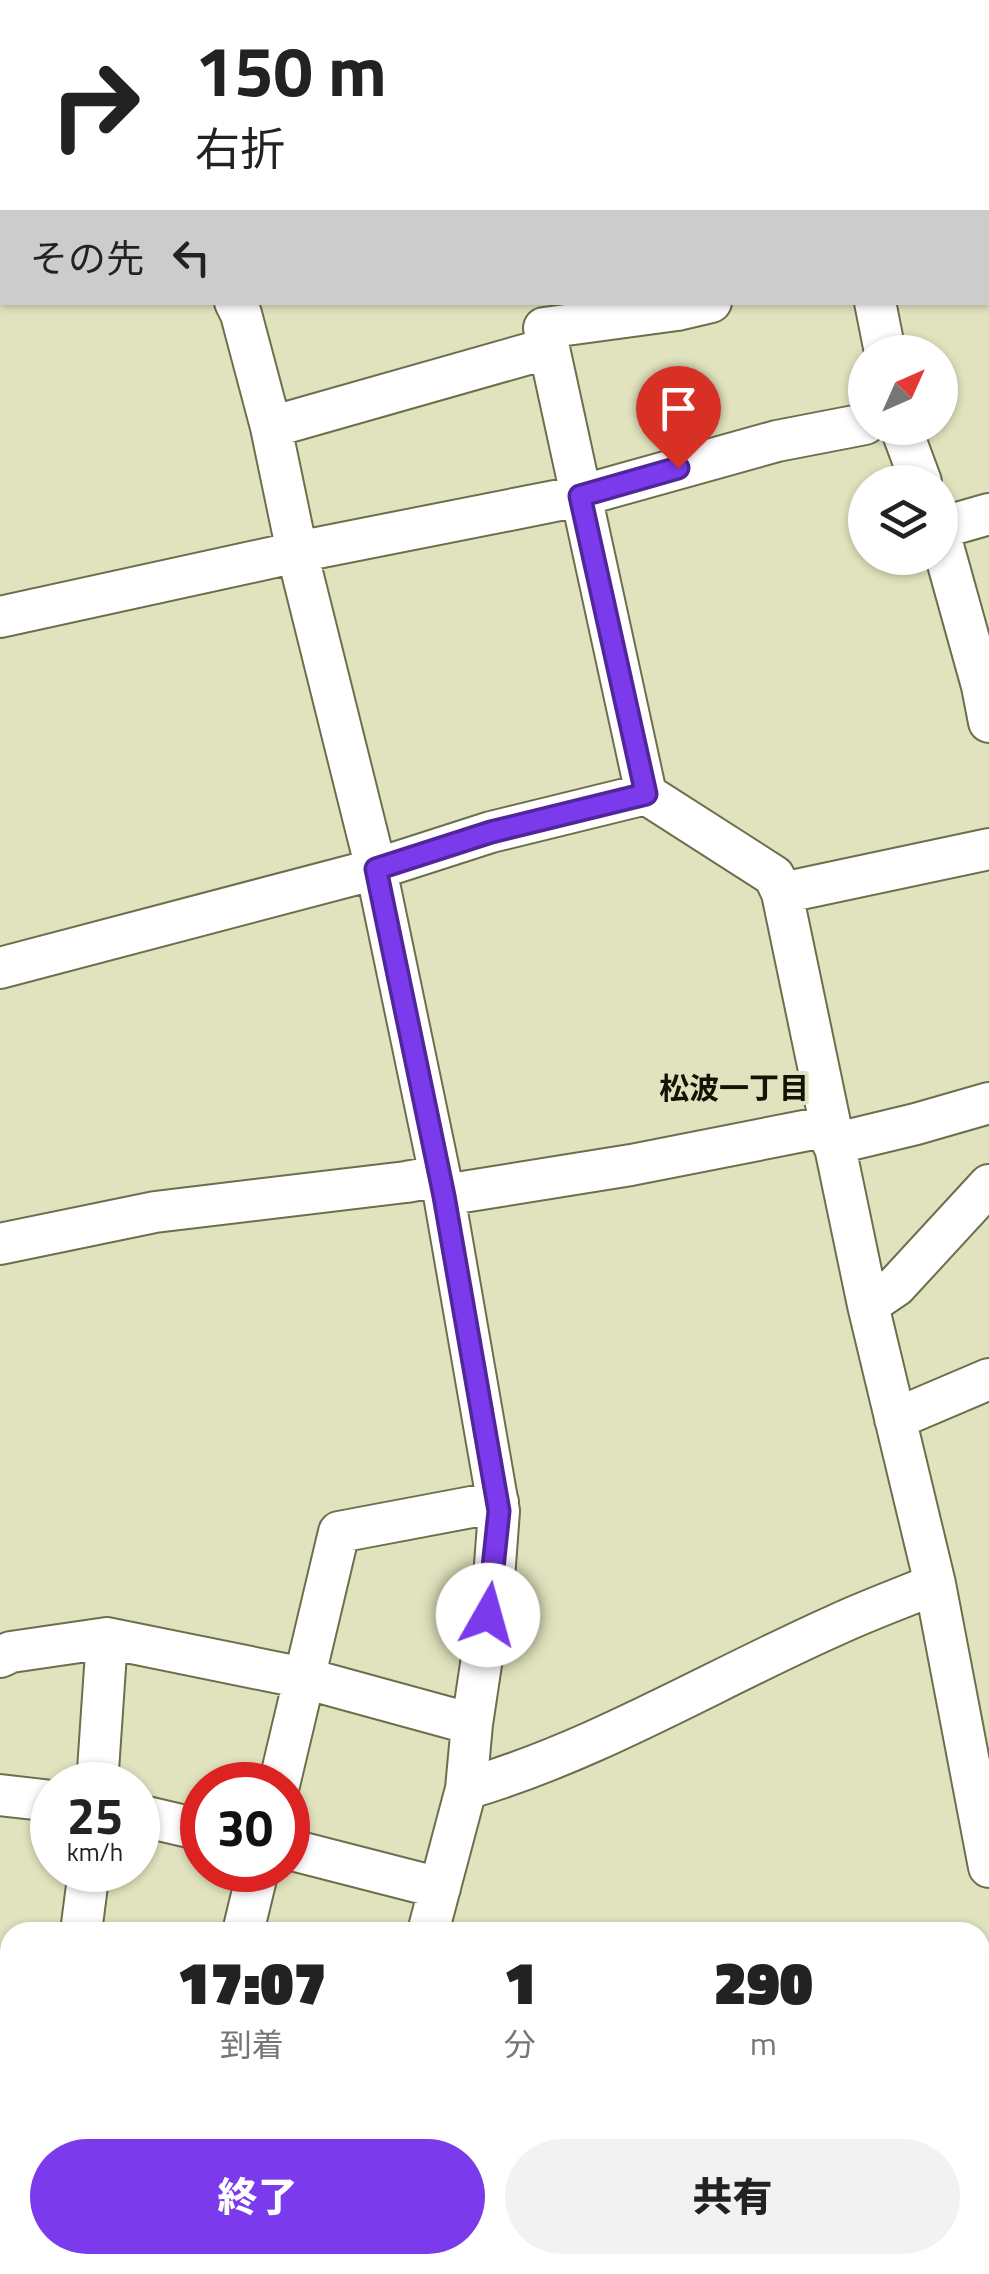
<!DOCTYPE html>
<html lang="ja">
<head>
<meta charset="utf-8">
<style>
  :root { --surface:#fff; --page:#f2f2f2; --text:#222; --muted:#767676; --accent:#7c3aed }
  body { margin:0; font-family:"Titillium Web","Noto Sans JP",sans-serif; background:var(--page); color:var(--text); height:100vh; display:flex; flex-direction:column; font-size:38px; white-space:nowrap }
  * { box-sizing:border-box; margin:0 }
  p { font-size:32px; color:var(--muted) }
  .icon { flex:none; width:55px; height:55px; fill:none; stroke:currentColor; stroke-width:2; stroke-linecap:round; stroke-linejoin:round }
  .map { position:relative; flex:1; overflow:hidden }
  .drawer { position:absolute; left:0px; top:1922px; width:990px; height:352px; display:flex; flex-direction:column; background:var(--surface); border-radius:30px 30px 0 0; box-shadow:0 2px 8px #0004 }
  .drawer>* { flex:none }
  .banner { position:absolute; left:0px; top:0px; width:990px; height:305px; box-shadow:0 2px 8px #0004; background:#fff; color:var(--text); overflow:hidden }
  .needle { width:65px; rotate:45deg }
  .controls { position:absolute; left:848px; top:335px; display:grid; gap:20px }
  .controls a { display:grid; place-items:center; width:110px; height:110px; border-radius:50%; background:var(--surface); box-shadow:0 2px 8px #0004; font-size:50px }
  .speed { position:absolute; left:30px; top:1762px; display:flex; gap:20px; font-size:50px; font-weight:700; text-align:center }
  .speed>* { display:grid; place-content:center; width:130px; height:130px; border-radius:50%; background:var(--surface); box-shadow:0 2px 8px #0004; line-height:1 }
  .speed small { font-size:25px; font-weight:400 }
  .speed .limit { border:15px solid #d22; background:#fff; color:#111 }
  .pin { position:absolute; display:grid; place-items:center; width:85px; height:85px; color:#fff; margin:-102px -42px; border-radius:50% 50% 50% 0; rotate:-45deg; box-shadow:0 0 10px #0007 }
  .pin .icon { rotate:45deg }
  .me { position:absolute; width:110px; margin:-55px; rotate:7deg; stroke-linejoin:round; filter:drop-shadow(0 0 8px #0008) }
  .turn { display:flex; align-items:center; gap:35px; height:210px; padding:0 30px; font-size:45px }
  .turn .icon { width:130px; height:130px; stroke-width:2.5 }
  .turn b { display:block; font-size:70px; line-height:85px }
  .then { display:flex; align-items:center; height:95px; padding:0 30px; background:#0003; gap:20px; font-size:38px }
  .eta { display:flex; justify-content:space-evenly; align-items:center; height:170px; text-align:center }
  .eta b { font-size:60px; font-weight:800; line-height:70px }
  .button { display:flex; gap:20px; margin-top:auto; padding:20px 30px }
  .button a { flex:1; height:115px; border-radius:60px; background:var(--accent); color:#fff; font-size:40px; font-weight:800; line-height:115px; text-align:center }
  .button a+a { background:var(--page); color:var(--text) }
  .map>svg:first-child { display:block }
  .lines { fill:none; stroke-linecap:round; stroke-linejoin:round }
  .minor-casing { stroke:#6d6e4c; stroke-width:44 }
  .minor { stroke:#fff; stroke-width:40 }
  .route-casing { stroke:#51269a; stroke-width:25 }
  .route { stroke:#7c3aed; stroke-width:18 }
  .labels { text-anchor:middle; stroke-width:8; stroke-linejoin:round; paint-order:stroke }
  .neighbourhood-label { font-size:30px; font-weight:bold; fill:#131306; stroke:#e1e3be }
</style>
</head>
<body>
<div class="map">
<svg width="989" height="2274" viewBox="0 0 989 2274">
  <rect width="100%" height="100%" fill="#e1e3be"/>
  <g class="lines">
    <defs>
      <path id="minor" d="M988,258H989
        M235,302L241,314L271,427L297,552L376,869L444,1195L499,1511L494,1578L472,1724L466,1789L428,1932
        M875,302L885,352
        M549,348L646,794
        M271,427L549,348L544,328L677,310L711,302
        M901,428L921,482
        M940,528L989,514
        M940,535L982,686L989,722
        M0,617L297,552L580,496L777,441L865,424
        M782,893L989,849
        M0,968L376,869L491,832L646,794L774,876L782,893L868,1305L935,1584L989,1867
        M833,1144L916,1124L989,1103
        M444,1195L631,1165L829,1126
        M0,1244L155,1212L406,1182L439,1176
        M868,1305L896,1286L989,1185
        M895,1419L989,1379
        M0,1657L11,1652L107,1638L304,1678L472,1724
        M97,1785L107,1638
        M279,1785L339,1532L498,1502
        M466,1789C596,1751 712,1680 836,1625C868,1610 902,1598 935,1584
        M0,1795L52,1801
        M138,1815L202,1830
        M288,1849L440,1888
        M81,1932L89,1870
        M243,1932L258,1870
        M0,2089L10,2090
        M159,2274L161,2265
        M342,2274L344,2265"/>
    </defs>
    <use href="#minor" class="minor-casing"/>
    <use href="#minor" class="minor"/>
  </g>
  <g class="lines">
    <defs>
      <path id="route" d="M488,1615L499,1511L444,1196L376,869L491,832L646,794L580,496L678,468"/>
    </defs>
    <use href="#route" class="route-casing"/>
    <use href="#route" class="route"/>
  </g>
  <g class="labels">
    <g class="neighbourhood-label">
      <text x="734" y="1099">松波一丁目</text>
    </g>
  </g>
</svg>
<div class="controls">
<a><svg class="needle" viewBox="-14 -14 28 28"><path d="M0-13l5 13h-10z" fill="#e53935"/><path d="M0 13l5-13h-10z" fill="#767676"/></svg></a>
<a><svg class="icon" aria-label="layers" viewBox="0 0 24 24"><path d="M12 4l9 5-9 5-9-5zM3 14l9 5 9-5"/></svg></a>
</div>
<div class="speed"><div>25<small>km/h</small></div><div class="limit">30</div></div>
<div class="pin" style="left:678px;top:468px;background:#d93025"><svg class="icon" aria-label="arrive" viewBox="0 0 24 24"><path d="M6 21V4h12l-3 4 3 4H6"/></svg></div>
<svg class="me" style="left:488px;top:1615px" viewBox="-20 -20 40 40"><circle r="19" fill="#fff"/><path d="M0-13L10 11 0 6-10 11z" fill="#7c3aed"/></svg>
<div class="banner">
<div class="turn"><svg class="icon" aria-label="right" viewBox="0 0 24 24"><path d="M7 20v-9h11M14 6l5 5-5 5"/></svg><div><b>150 m</b>右折</div></div>
<div class="then">その先<svg class="icon" aria-label="left" viewBox="0 0 24 24"><path d="M17 20v-9H6M10 6l-5 5 5 5"/></svg></div>
</div>
<section class="drawer">
<div class="eta">
<div><b>17:07</b><p>到着</p></div>
<div><b>1</b><p>分</p></div>
<div><b>290</b><p>m</p></div>
</div>
<div class="button"><a>終了</a><a>共有</a></div>
</section>
</div>
</body>
</html>
